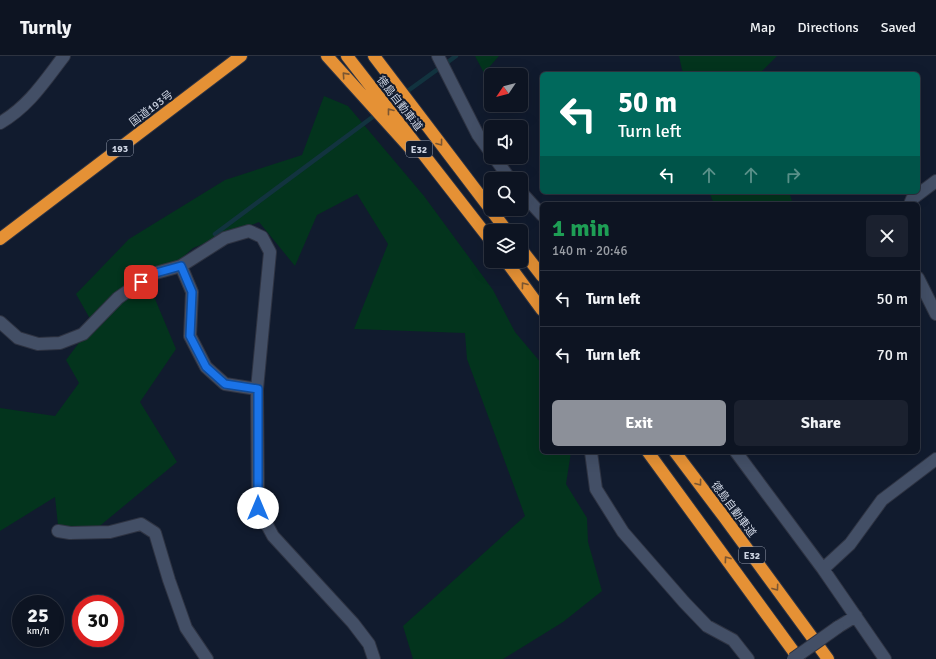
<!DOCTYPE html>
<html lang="en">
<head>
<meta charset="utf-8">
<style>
  :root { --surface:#0d1422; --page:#1b212f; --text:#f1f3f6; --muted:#9a9ea5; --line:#2d3340; --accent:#8c9099 }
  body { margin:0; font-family:Signika,"Noto Sans JP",sans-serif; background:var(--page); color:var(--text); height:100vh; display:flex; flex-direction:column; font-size:15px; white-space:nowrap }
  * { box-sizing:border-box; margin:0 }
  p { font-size:13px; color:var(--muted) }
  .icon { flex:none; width:22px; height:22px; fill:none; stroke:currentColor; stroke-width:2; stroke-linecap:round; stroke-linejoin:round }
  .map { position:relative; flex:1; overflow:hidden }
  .drawer { position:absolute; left:540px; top:146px; width:380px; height:252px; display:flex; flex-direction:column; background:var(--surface); border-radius:6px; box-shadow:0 4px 16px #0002,0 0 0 1px var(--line) }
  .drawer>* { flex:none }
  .top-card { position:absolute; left:540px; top:16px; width:380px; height:122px; border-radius:6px; box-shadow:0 4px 16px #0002,0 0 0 1px var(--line); background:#00695c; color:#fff; overflow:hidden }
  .needle { width:26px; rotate:235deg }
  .fabs { position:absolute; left:484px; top:12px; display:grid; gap:8px }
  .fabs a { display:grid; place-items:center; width:44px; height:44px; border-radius:6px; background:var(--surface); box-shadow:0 4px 16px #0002,0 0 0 1px var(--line); font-size:20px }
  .speed { position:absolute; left:12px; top:539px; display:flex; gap:8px; font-size:20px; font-weight:700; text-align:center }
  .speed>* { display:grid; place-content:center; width:52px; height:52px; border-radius:50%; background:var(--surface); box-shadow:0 4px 16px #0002,0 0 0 1px var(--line); line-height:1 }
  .speed small { font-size:10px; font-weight:400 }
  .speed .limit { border:6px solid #d22; background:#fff; color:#111 }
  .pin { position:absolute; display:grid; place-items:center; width:34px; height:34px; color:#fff; margin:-17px; border-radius:8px; box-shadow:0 2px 6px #0006 }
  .me { position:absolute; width:44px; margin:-22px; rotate:0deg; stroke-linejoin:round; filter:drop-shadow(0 0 3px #0008) }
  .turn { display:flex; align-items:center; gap:14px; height:84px; padding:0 12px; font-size:18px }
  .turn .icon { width:52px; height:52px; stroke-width:2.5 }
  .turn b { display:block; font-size:28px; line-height:34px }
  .lanes { display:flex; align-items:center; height:38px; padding:0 12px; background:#0003; justify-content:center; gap:20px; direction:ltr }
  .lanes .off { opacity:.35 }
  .round { display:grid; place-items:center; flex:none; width:42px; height:42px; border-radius:6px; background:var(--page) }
  .summary { display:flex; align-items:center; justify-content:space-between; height:68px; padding:0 12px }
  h1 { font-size:24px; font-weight:800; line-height:30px; color:#1e9e55 }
  .cta { display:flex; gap:8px; margin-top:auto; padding:8px 12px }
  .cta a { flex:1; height:46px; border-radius:6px; background:var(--accent); color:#fff; font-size:16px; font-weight:800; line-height:46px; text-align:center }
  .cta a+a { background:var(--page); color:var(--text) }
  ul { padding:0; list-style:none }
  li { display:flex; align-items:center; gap:12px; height:56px; padding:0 12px; border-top:1px solid var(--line) }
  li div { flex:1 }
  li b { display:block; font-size:15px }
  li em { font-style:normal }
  header { display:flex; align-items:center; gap:24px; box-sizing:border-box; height:56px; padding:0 20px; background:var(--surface); border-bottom:1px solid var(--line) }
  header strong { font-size:19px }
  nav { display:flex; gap:22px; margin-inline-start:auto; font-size:14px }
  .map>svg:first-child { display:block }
  .green { fill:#03341d }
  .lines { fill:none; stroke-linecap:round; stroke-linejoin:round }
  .stream { stroke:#12333f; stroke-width:4.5 }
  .street-casing { stroke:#2e3342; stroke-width:14 }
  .highway-casing { stroke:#2e3342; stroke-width:14 }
  .street { stroke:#434f66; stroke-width:12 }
  .highway { stroke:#e59135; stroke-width:12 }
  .street-bridge-casing { stroke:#2e3342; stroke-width:14; stroke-linecap:butt }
  .street-bridge { stroke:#434f66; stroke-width:12 }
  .oneway { stroke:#7b5632 }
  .route-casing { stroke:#114b97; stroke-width:10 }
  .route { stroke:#1a73e8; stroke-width:7 }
  .labels { text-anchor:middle; stroke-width:4; stroke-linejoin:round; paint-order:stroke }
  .shield { fill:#111b2e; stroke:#959cac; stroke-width:1 }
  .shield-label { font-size:10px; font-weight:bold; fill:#cdd4e2 }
  .street-label { font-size:11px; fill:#cdd4e2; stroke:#111b2e }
</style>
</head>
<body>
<header>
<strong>Turnly</strong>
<nav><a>Map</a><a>Directions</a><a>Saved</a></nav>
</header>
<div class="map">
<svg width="936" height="603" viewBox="0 0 936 603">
  <rect width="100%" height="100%" fill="#111b2e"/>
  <path class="green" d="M475,0H499L484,17Z
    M679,0H777L759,18H683Z
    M324,40L348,50L424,140L493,234L515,276L542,308V396H571L566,428L587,462L588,486L602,535L563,566L503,603H413L403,570L525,460L467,303L465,277L354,273L388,188L357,138L317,159L295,210L259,166L193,192L150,231L176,293L140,346L177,406L90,478L58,469L55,441L0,475V352L55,360L79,327L66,304L93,268L76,238L129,183L225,124L302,99Z
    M709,136H789L793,148H714Z"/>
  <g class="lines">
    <path class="stream" d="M387,50L456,0
      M215,178L378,57"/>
    <defs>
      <path id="street" d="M438,0L478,79L491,97
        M0,67C29,50 44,26 64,0
        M494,101L510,123
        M521,136L542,159
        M910,148L912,143L936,125
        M181,210L225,182L249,175L262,181L270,196L257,333L258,452L273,480L353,567L369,588L374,603
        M918,222L936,258
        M0,266L18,282L38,288L60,287L83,278L118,242L152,218L181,210L192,236L190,280L206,311L225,328L257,333
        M591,396L596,433L623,476L684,546L707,570L733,584L748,603
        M736,396L823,513L885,603
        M58,475L70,477L110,476L141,468L155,477L169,524L186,572L207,603
        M823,513L850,488L882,444L936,403
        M838,571L856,560"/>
      <path id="highway" d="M327,0L410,92
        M347,0L491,185
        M374,0L507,175
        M0,183L241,0
        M521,193L542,220
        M506,205L542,254
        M648,396L799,603
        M675,396L724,461L828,603"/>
    </defs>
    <use href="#street" class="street-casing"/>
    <use href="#highway" class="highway-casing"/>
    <use href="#street" class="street"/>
    <use href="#highway" class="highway"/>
    <defs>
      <path id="street-bridge" d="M793,603L838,571"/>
    </defs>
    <use href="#street-bridge" class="street-bridge-casing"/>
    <use href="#street-bridge" class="street-bridge"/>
  </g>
  <defs><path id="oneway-chevron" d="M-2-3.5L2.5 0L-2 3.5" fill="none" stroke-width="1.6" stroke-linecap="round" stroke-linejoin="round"/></defs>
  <g class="oneway">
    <use href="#oneway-chevron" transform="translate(345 19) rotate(-132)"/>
    <use href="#oneway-chevron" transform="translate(390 55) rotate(-128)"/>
    <use href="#oneway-chevron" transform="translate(440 87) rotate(53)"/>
    <use href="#oneway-chevron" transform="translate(524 229) rotate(-127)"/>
    <use href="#oneway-chevron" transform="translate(699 427) rotate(53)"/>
    <use href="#oneway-chevron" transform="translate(727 503) rotate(-126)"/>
    <use href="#oneway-chevron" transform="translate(776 532) rotate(54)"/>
  </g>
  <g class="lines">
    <defs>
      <path id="route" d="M141,226L152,218L181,210L192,236L190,280L206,311L225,328L258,333V452"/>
    </defs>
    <use href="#route" class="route-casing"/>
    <use href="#route" class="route"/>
  </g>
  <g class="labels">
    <g class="shield">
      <rect x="107" y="84" width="26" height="16" rx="3"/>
      <rect x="406" y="85" width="26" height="16" rx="3"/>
      <rect x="739" y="491" width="26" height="16" rx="3"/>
    </g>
    <g class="shield-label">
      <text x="120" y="96">193</text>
      <text x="419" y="97">E32</text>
      <text x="752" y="503">E32</text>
    </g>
    <g class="street-label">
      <text transform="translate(400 47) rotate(52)" y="4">徳島自動車道</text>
      <text transform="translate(151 52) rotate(-37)" y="4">国道193号</text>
      <text transform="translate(734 453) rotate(53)" y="4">徳島自動車道</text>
    </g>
  </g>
</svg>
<div class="fabs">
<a><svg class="needle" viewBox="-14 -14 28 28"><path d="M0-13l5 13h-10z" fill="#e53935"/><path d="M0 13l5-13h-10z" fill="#9a9ea5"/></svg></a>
<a><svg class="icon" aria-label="sound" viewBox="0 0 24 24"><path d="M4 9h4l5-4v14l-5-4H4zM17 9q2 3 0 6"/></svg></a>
<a><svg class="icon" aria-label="search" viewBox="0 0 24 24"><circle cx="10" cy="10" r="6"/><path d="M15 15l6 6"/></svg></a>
<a><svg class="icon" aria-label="layers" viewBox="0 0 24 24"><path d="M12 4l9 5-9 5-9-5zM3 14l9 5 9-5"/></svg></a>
</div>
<div class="speed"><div>25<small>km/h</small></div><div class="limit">30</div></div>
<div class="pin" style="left:141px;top:226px;background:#d93025"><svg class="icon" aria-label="arrive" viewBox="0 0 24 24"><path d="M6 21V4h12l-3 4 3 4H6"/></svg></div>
<svg class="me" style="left:258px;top:452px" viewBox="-20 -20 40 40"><circle r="19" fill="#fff"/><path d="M0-13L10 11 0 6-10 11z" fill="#1a73e8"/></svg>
<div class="top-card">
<div class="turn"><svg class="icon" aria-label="left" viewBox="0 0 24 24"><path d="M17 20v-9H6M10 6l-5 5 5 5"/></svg><div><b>50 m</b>Turn left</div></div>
<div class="lanes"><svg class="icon" aria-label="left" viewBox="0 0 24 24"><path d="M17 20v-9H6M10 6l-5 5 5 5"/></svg><svg class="icon off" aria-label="ahead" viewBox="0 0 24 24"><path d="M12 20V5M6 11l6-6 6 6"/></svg><svg class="icon off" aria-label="ahead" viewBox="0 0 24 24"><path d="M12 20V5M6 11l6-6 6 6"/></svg><svg class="icon off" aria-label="right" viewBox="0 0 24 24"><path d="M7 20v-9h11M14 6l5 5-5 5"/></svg></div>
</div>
<section class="drawer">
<div class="summary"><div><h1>1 min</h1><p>140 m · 20:46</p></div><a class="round"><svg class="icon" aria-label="close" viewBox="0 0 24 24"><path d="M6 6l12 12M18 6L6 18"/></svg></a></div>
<ul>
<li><svg class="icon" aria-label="left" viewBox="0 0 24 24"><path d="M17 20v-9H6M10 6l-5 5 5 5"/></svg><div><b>Turn left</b></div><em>50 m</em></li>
<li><svg class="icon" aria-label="left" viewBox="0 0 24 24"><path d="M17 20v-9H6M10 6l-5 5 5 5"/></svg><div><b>Turn left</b></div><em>70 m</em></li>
</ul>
<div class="cta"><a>Exit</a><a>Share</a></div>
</section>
</div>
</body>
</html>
